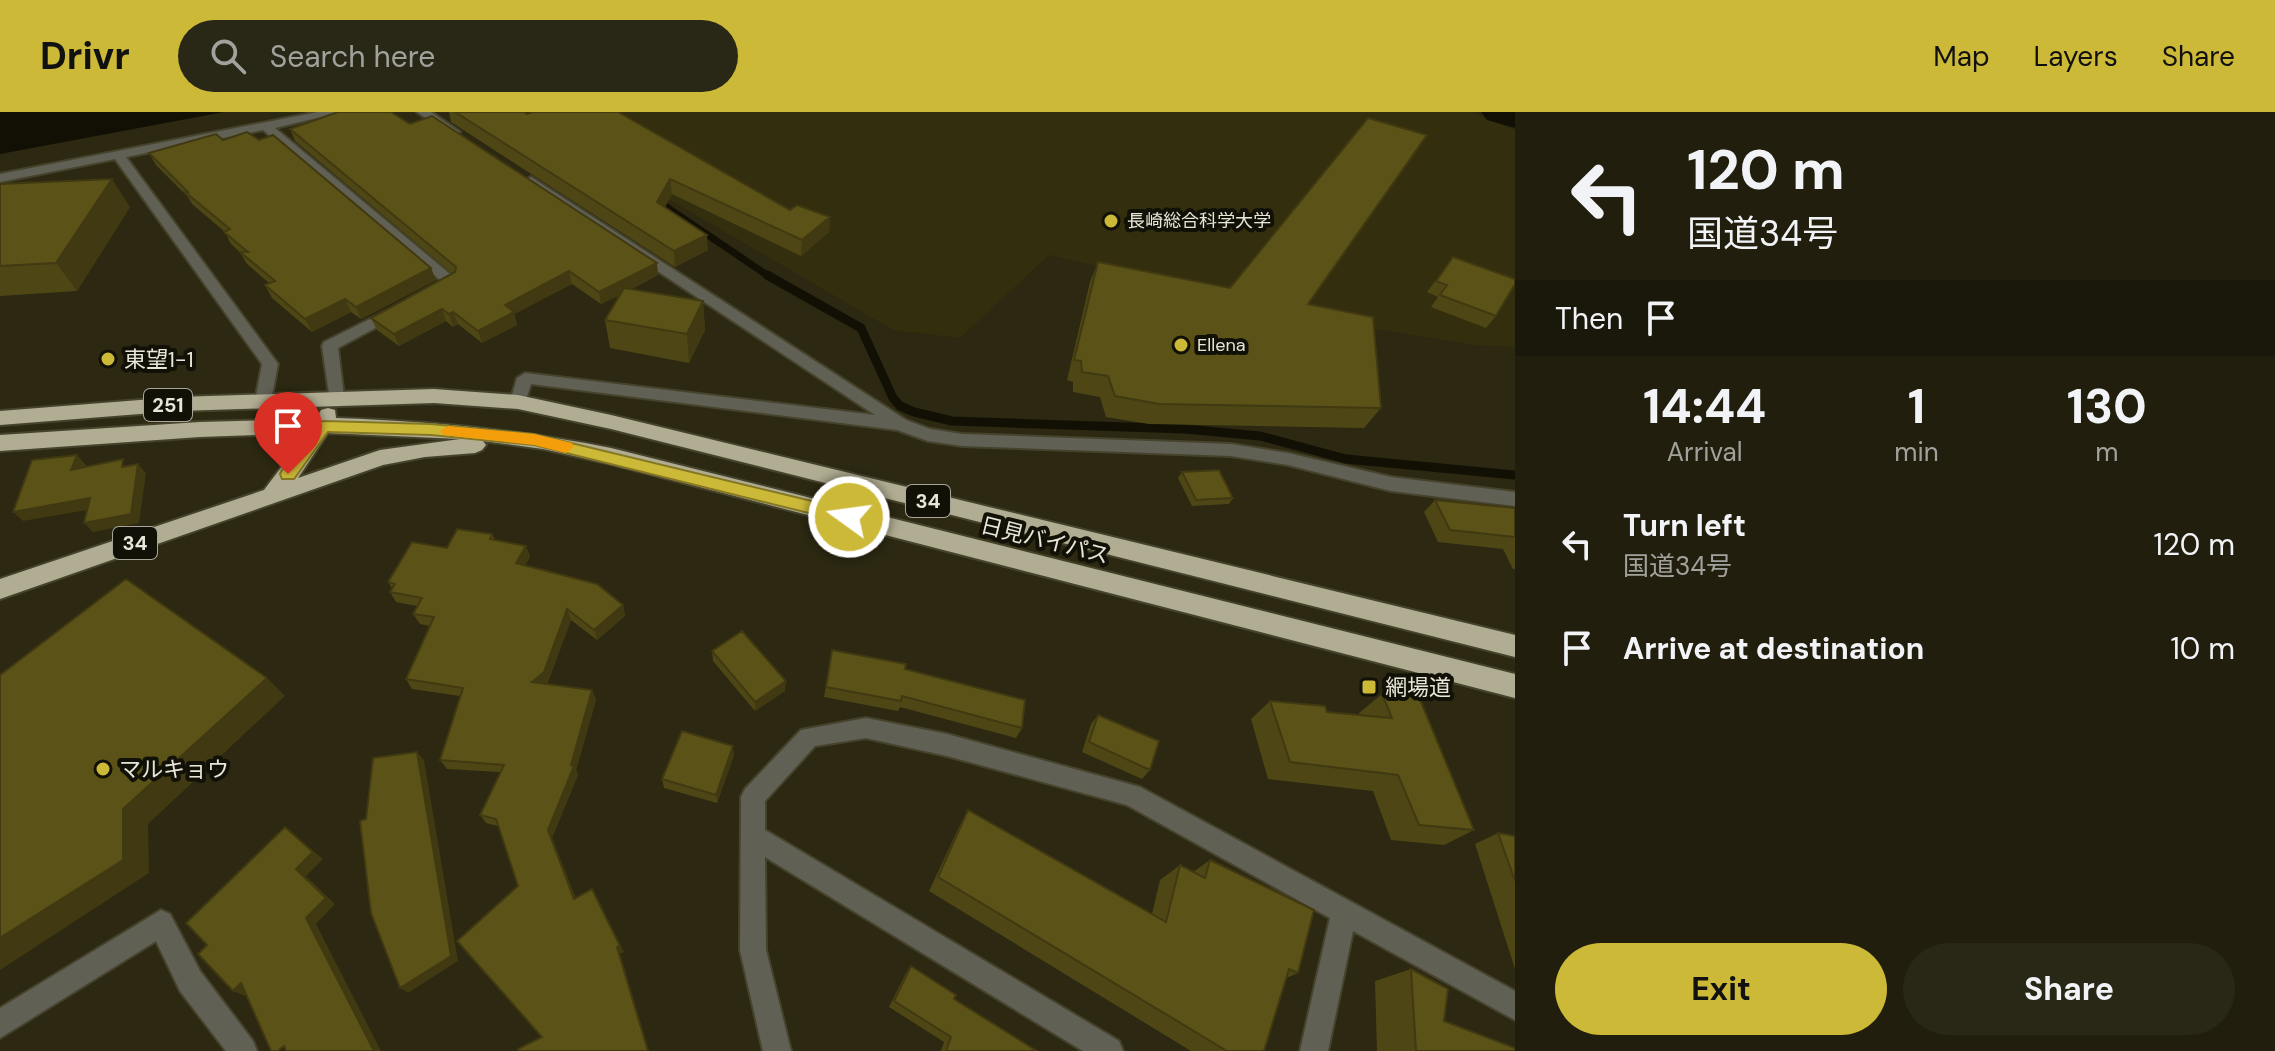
<!DOCTYPE html>
<html lang="en">
<head>
<meta charset="utf-8">
<style>
  :root { --surface:#211e0d; --page:#292716; --text:#f1f3f6; --muted:#a2a29d; --accent:#cdb938 }
  body { margin:0; font-family:"DM Sans","Noto Sans JP",sans-serif; background:var(--page); color:var(--text); height:100vh; display:flex; flex-direction:column; font-size:30px; white-space:nowrap }
  * { box-sizing:border-box; margin:0 }
  p { font-size:26px; color:var(--muted) }
  .icon { flex:none; width:44px; height:44px; fill:none; stroke:currentColor; stroke-width:2; stroke-linecap:round; stroke-linejoin:round }
  .map { position:relative; flex:1; overflow:hidden }
  .details { display:flex; flex-direction:column; background:var(--surface); width:760px }
  .details>* { flex:none }
  .banner { background:#211e0d; color:var(--text); overflow:hidden }
  .pin { position:absolute; display:grid; place-items:center; width:68px; height:68px; color:#fff; margin:-82px -34px; border-radius:50% 50% 50% 0; rotate:-45deg; box-shadow:0 0 8px #0007 }
  .pin .icon { rotate:45deg }
  .me { position:absolute; width:88px; margin:-44px; rotate:284deg; stroke-linejoin:round; filter:drop-shadow(0 0 6px #0008) }
  .turn { display:flex; align-items:center; gap:28px; height:168px; padding:0 40px; font-size:36px }
  .turn .icon { width:104px; height:104px; stroke-width:2.5 }
  .turn b { display:block; font-size:56px; line-height:68px }
  .then { display:flex; align-items:center; height:76px; padding:0 40px; background:#0003; gap:16px; font-size:30px }
  .eta { display:flex; justify-content:space-evenly; align-items:center; height:136px; text-align:center }
  .eta b { font-size:48px; font-weight:700; line-height:56px }
  .primary-button { display:flex; gap:16px; margin-top:auto; padding:16px 40px }
  .primary-button a { flex:1; height:92px; border-radius:48px; background:var(--accent); color:#111; font-size:32px; font-weight:700; line-height:92px; text-align:center }
  .primary-button a+a { background:var(--page); color:var(--text) }
  ul { padding:0; list-style:none }
  li { display:flex; align-items:center; gap:24px; height:104px; padding:0 40px }
  li div { flex:1 }
  li b { display:block; font-size:30px }
  li em { font-style:normal }
  header { display:flex; align-items:center; gap:48px; box-sizing:border-box; height:112px; padding:0 40px; background:var(--accent); color:#111 }
  header strong { font-size:38px }
  nav { display:flex; gap:44px; margin-inline-start:auto; font-size:28px }
  .search { width:560px; height:72px; background:var(--page); display:flex; align-items:center; gap:20px; box-sizing:border-box; padding:0 28px; border-radius:44px; color:var(--muted); font-size:30px }
  main { display:flex; flex:1; min-height:0 }
  .map>svg:first-child { display:block }
  .built { fill:#332e0e }
  .water { fill:#121004 }
  .lines { fill:none; stroke-linecap:round; stroke-linejoin:round }
  .stream-far1 { stroke:#121004; stroke-width:7 }
  .stream { stroke:#121004; stroke-width:9 }
  .river { fill:#121004; fill-rule:evenodd }
  .minor-casing { stroke:#46432d; stroke-width:4 }
  .highway-casing { stroke:#46432d; stroke-width:4 }
  .minor { fill:#616055; fill-rule:evenodd }
  .highway { fill:#b1ad92; fill-rule:evenodd }
  .wall { fill:#4e4715 }
  .shaded-wall { fill:#403911 }
  .building { fill:#5b5218; stroke:#403911; stroke-width:2 }
  .route { fill:#cdb938; stroke:#857824; stroke-width:2 }
  .slow { fill:#f59e0b }
  .poi-dot { fill:#cdb938; stroke:#121107; stroke-width:3 }
  .labels { text-anchor:middle; stroke-width:8; stroke-linejoin:round; paint-order:stroke }
  .far-poi-label { font-size:18px; fill:#e8e6d8; stroke:#121107; text-anchor:start }
  .shield { fill:#121107; stroke:#a8a699; stroke-width:2 }
  .shield-label { font-size:20px; font-weight:bold; fill:#e8e6d8 }
  .poi-label { font-size:22px; fill:#e8e6d8; stroke:#121107; text-anchor:start }
  .street-label { font-size:22px; fill:#e8e6d8; stroke:#121107 }
</style>
</head>
<body>
<header>
<strong>Drivr</strong>
<div class="search"><svg class="icon" aria-label="search" viewBox="0 0 24 24"><circle cx="10" cy="10" r="6"/><path d="M15 15l6 6"/></svg>Search here</div>
<nav><a>Map</a><a>Layers</a><a>Share</a></nav>
</header>
<main>
<div class="map">
<svg width="1515" height="939" viewBox="0 0 1515 939">
  <rect width="100%" height="100%" fill="#2c2811"/>
  <path class="built" d="M544,0H1471L1515,18V235L1475,233L1356,214L1049,143L960,226L893,218L648,75Z"/>
  <path class="water" d="M0,0H224L0,42Z"/>
  <g class="lines">
    <path class="stream-far1" d="M653,86L770,165"/>
    <path class="stream" d="M767,163L861,216L893,286L900,294L914,300L952,309L1185,317L1260,324L1346,347L1515,363"/>
    <path class="river" d="M1481,0H1515V16L1487,8Z"/>
    <defs>
      <path id="minor" d="M318,0H342L275,16L456,167V173L438,183H428V177L441,169L263,18L126,45L278,252L271,289L263,295L255,289L262,252L115,47L0,70V62Z
        M417,0H431L460,20L450,23Z
        M531,65L906,308L930,317L962,322L1231,332L1288,341L1391,365L1515,380V394L1391,379L1288,353L1231,344L962,334L928,329L897,318L531,272L524,294H512L510,290L517,266L525,261L875,303L526,72L524,69Z
        M398,193L406,198L403,201L338,236L344,285L342,289H330L322,234L324,230Z
        M866,606L947,622L1140,675L1515,879V908L1353,819L1328,939H1300L1330,806L1127,693L947,644L866,626L815,634L765,689V718L1119,929L1123,939H1083L765,745L766,838L791,939H763L740,838L741,685L745,677L801,618Z
        M161,798L170,802L200,859L253,929L257,939H226L180,879L156,829L0,926V896Z"/>
      <path id="highway" d="M434,277L518,283L611,303L1515,523V545L611,317L518,297L434,291L178,299L0,313V299L178,285Z
        M328,296L335,298L336,306C430,309 519,318 611,336L1515,562V586L611,352L543,337L483,329L486,333L482,338L475,341L425,345L383,353L0,487V467L264,378L307,321L200,325L0,339V323L200,310L316,307L321,298ZM328,321L460,327L380,338L298,366Z"/>
    </defs>
    <use href="#minor" class="minor-casing"/>
    <use href="#highway" class="highway-casing"/>
    <use href="#minor" class="minor"/>
    <use href="#highway" class="highway"/>
  </g>
  <path class="wall" d="M449,0H524L790,98L830,105L829,120L801,144L672,82L665,95L708,138L675,155L451,10Z
    M290,17L658,163L630,178L703,189L705,218L689,251L610,236L605,208L620,183L601,192L572,172L514,202L517,213L482,231L458,212L453,215L446,209L399,234L377,218L371,206L453,162L295,29Z
    M223,28L436,168L361,207L351,200L312,220L272,186L265,173L269,171L247,152L240,140L231,132L225,120L192,92L188,85L156,53L149,41Z
    M1414,43L1309,192L1381,296L1364,316L1149,312L1106,305L1100,285L1073,280V270L1067,268L1090,170L1098,150L1230,176Z
    M0,72L130,95L77,179L0,184Z
    M1453,145L1496,204L1486,216L1431,195L1438,185L1427,180Z
    M1182,360L1233,386L1229,392L1192,394L1178,366Z
    M1435,388L1515,396V457H1513L1503,437L1438,430L1424,400Z
    M492,422L495,428L526,434L530,445L525,453L623,493L625,504L597,528L571,508L548,570L546,572L592,578L596,588L576,658L578,663L552,726L576,787L624,840L620,841L542,925L518,774L498,714L486,711L480,703L500,660L447,657L440,648L460,584L412,577L406,567L430,514L420,512L413,502L417,494L396,490L390,480L392,476L388,470L447,436Z
    M832,538L905,557L1022,616L1016,626L900,595L898,599L824,585Z
    M712,539L785,579L755,599L713,549Z
    M1382,582L1474,718L1444,733L1391,728L1373,679L1268,667L1251,607L1270,589L1327,600L1359,603V601Z
    M1098,603L1150,658L1142,667L1082,640L1091,612Z
    M734,643L717,691L664,676L662,667Z
    M968,698L1152,802L1160,768L1180,753L1193,760L1210,748L1298,861L1286,866L1264,939H1191L929,779L959,715Z
    M1498,721L1515,724V857L1475,732Z
    M911,854L954,887L1037,939H941L944,930L889,895L906,861Z
    M1411,857L1444,909L1515,939H1377L1375,869Z"/>
  <path class="shaded-wall" d="M1427,23L1414,43L1295,212L1308,192Z
    M112,67L130,95L77,179L56,151Z
    M670,67L672,82L659,106L657,90Z
    M830,105L829,120L801,144L802,128Z
    M707,123L708,138L675,155L674,139Z
    M657,151L658,163L601,192L599,180Z
    M431,156L436,168L361,207L356,195Z
    M569,159L572,172L514,202L517,213L482,231L478,219L505,193Z
    M345,187L351,200L312,220L305,207Z
    M703,189L705,218L689,251L687,222Z
    M442,197L446,209L399,234L394,222Z
    M453,200L458,212L453,215L449,202Z
    M77,343L86,353L80,367L71,358Z
    M138,352L146,361L139,411L93,420L84,411Z
    M90,386L99,396L23,409L13,400Z
    M526,434L530,445L520,462L516,451Z
    M623,493L625,504L597,528L594,518Z
    M567,497L571,508L548,570L537,580L532,570Z
    M267,566L285,584L148,712L149,761L0,858V826L123,697Z
    M786,569L785,579L755,599V590Z
    M592,578L596,588L576,658L578,663L552,726L579,794L574,787L548,718L571,653Z
    M733,634L734,643L717,691L716,683Z
    M417,640L424,648L458,849L408,881L400,876Z
    M285,715L323,747L306,764L335,792L316,812L381,939H374L306,806Z
    M592,777L624,840L620,841L649,939H648L617,835Z
    M241,871L253,875L245,884L233,879Z"/>
  <path class="building" d="M338,0H391L410,12L432,4L657,151L599,180L569,159L505,193L514,200L478,219L453,200L449,202L442,197L394,222L371,206L455,160L456,155L290,17Z
    M455,0H524L527,2L533,0H618L790,98L797,93L830,105L802,128L670,67L657,90L707,123L674,139Z
    M1368,6L1427,23L1308,192L1373,205L1381,296L1159,292L1115,284L1108,264L1082,260L1081,249L1074,248L1098,150L1230,176Z
    M247,20L259,28L273,23L431,156L356,195L345,187L305,207L265,173L275,169L240,140H248L224,120L230,117L185,80H188L149,41L216,22L223,28Z
    M112,67L56,151L0,154V72Z
    M1453,145L1515,167V172L1496,204L1440,183L1447,173L1436,169Z
    M624,176L703,189L687,222L605,208Z
    M77,343L71,358L123,347L122,355L138,352L131,402L84,411L90,386L13,400L32,348Z
    M1219,358L1233,386L1196,388L1182,360Z
    M1435,388L1515,396V425L1450,418Z
    M457,417L492,422L490,427L526,434L516,451L597,472L623,493L594,518L567,497L544,560L532,570L592,578L571,653L574,654L548,718L574,787L592,777L620,834L617,835L648,939H519L518,937L542,925L457,829L518,774L496,707L480,703L504,653L440,648L463,576L406,567L434,505L413,502L422,486L390,480L395,472L388,470L412,430L447,436Z
    M126,467L267,566L123,697V748L0,826V563Z
    M742,519L786,569L755,590L712,539Z
    M832,538L906,552L905,557L1025,588L1022,616L902,584L901,589L826,575Z
    M1382,582L1419,585L1474,718L1419,713L1398,663L1290,650L1270,589L1325,594L1327,600L1392,606Z
    M1098,603L1159,629L1150,658L1089,630Z
    M682,619L733,634L716,683L662,667Z
    M417,640L451,844L400,876L371,801L360,709L366,707L373,646Z
    M968,698L1166,810L1180,753L1205,766L1210,748L1314,798L1298,861L1289,857L1264,939H1227L938,765Z
    M285,715L313,740L296,757L326,786L306,806L374,939H286L284,934L278,939H271L241,871L233,879L198,842L207,833L186,811Z
    M1498,721L1515,724V769Z
    M911,854L956,883L954,887L1037,939H946L951,925L894,889Z
    M1411,857L1448,877L1444,909L1515,936V939H1416Z"/>
  <path class="route" d="M324,309L431,312L534,322L849,398L857,405L849,411L534,333L431,323L328,320L294,367H282L280,362L282,358L318,310Z"/>
  <path class="slow" d="M448,314L534,322L572,331L574,335L566,341L534,333L443,323L440,319Z"/>
  <g class="poi-dot">
    <circle cx="1111" cy="109" r="8"/>
    <circle cx="1181" cy="233" r="8"/>
    <circle cx="108" cy="247" r="8"/>
    <rect x="1361" y="567" width="16" height="16" rx="4"/>
    <circle cx="103" cy="657" r="8"/>
  </g>
  <g class="labels">
    <g class="far-poi-label">
      <text x="1127" y="115">長崎総合科学大学</text>
      <text x="1197" y="239">Ellena</text>
    </g>
    <g class="shield">
      <rect x="144" y="277" width="48" height="32" rx="6"/>
      <rect x="906" y="373" width="44" height="32" rx="6"/>
      <rect x="113" y="415" width="44" height="32" rx="6"/>
    </g>
    <g class="shield-label">
      <text x="168" y="300">251</text>
      <text x="928" y="396">34</text>
      <text x="135" y="438">34</text>
    </g>
    <g class="poi-label">
      <text x="124" y="255">東望1-1</text>
      <text x="1385" y="583">網場道</text>
      <text x="119" y="665">マルキョウ</text>
    </g>
    <g class="street-label">
      <text transform="translate(1045 428) rotate(14)" y="8">日見バイパス</text>
    </g>
  </g>
</svg>
<div class="pin" style="left:288px;top:362px;background:#d93025"><svg class="icon" aria-label="arrive" viewBox="0 0 24 24"><path d="M6 21V4h12l-3 4 3 4H6"/></svg></div>
<svg class="me" style="left:849px;top:405px" viewBox="-20 -20 40 40"><circle r="17" fill="#cdb938" stroke="#fff" stroke-width="3"/><path d="M0-11L8 9 0 5-8 9z" fill="#fff"/></svg>
</div>
<section class="details">
<div class="banner">
<div class="turn"><svg class="icon" aria-label="left" viewBox="0 0 24 24"><path d="M17 20v-9H6M10 6l-5 5 5 5"/></svg><div><b>120 m</b>国道34号</div></div>
<div class="then">Then<svg class="icon" aria-label="arrive" viewBox="0 0 24 24"><path d="M6 21V4h12l-3 4 3 4H6"/></svg></div>
</div>
<div class="eta">
<div><b>14:44</b><p>Arrival</p></div>
<div><b>1</b><p>min</p></div>
<div><b>130</b><p>m</p></div>
</div>
<ul>
<li><svg class="icon" aria-label="left" viewBox="0 0 24 24"><path d="M17 20v-9H6M10 6l-5 5 5 5"/></svg><div><b>Turn left</b><p>国道34号</p></div><em>120 m</em></li>
<li><svg class="icon" aria-label="arrive" viewBox="0 0 24 24"><path d="M6 21V4h12l-3 4 3 4H6"/></svg><div><b>Arrive at destination</b></div><em>10 m</em></li>
</ul>
<div class="primary-button"><a>Exit</a><a>Share</a></div>
</section>
</main>
</body>
</html>
